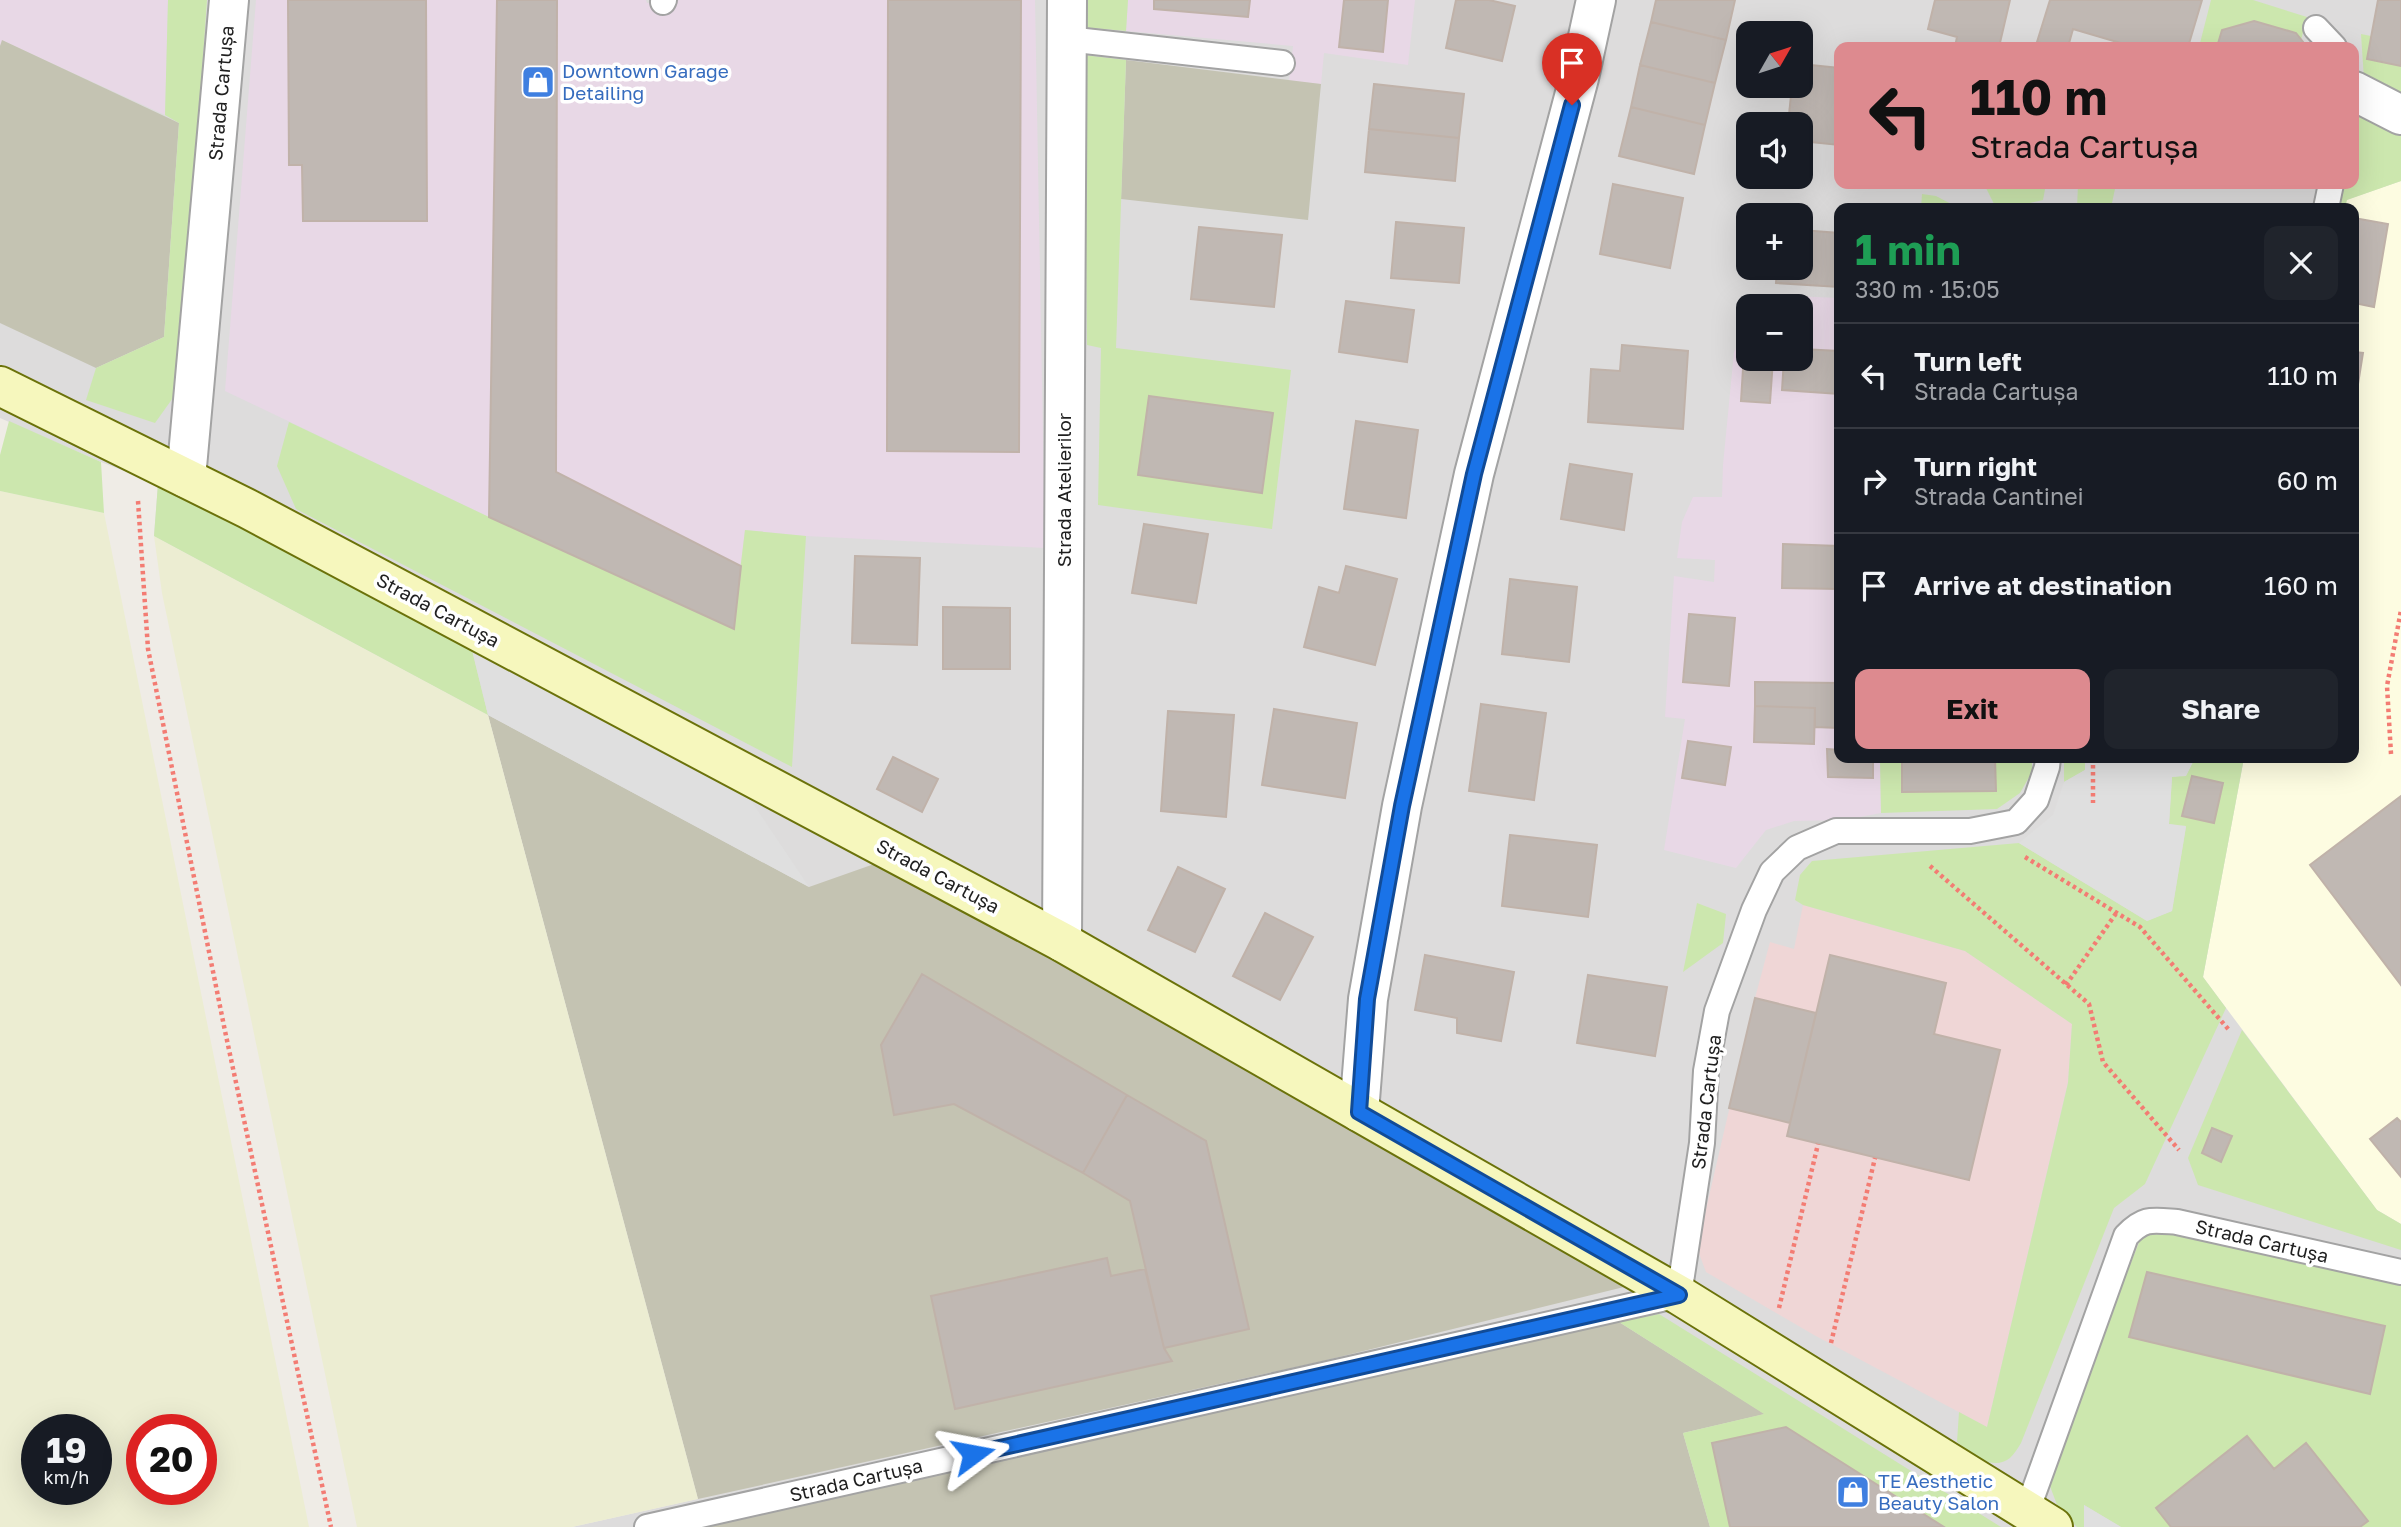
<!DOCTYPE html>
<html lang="en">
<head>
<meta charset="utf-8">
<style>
  :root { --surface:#171b24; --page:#20242c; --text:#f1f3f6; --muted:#9ea1a6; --line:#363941; --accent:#dd8a8f }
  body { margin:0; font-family:"Golos Text",sans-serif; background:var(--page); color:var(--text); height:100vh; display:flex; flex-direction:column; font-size:26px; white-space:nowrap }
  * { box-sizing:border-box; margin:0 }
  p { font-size:23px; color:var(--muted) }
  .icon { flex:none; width:38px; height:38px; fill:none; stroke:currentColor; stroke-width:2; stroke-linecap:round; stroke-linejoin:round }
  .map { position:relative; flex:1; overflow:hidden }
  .details { position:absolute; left:1834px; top:203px; width:525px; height:560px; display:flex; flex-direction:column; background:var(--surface); border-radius:14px; box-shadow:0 7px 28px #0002 }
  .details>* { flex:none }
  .banner { position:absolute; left:1834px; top:42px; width:525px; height:147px; border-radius:14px; box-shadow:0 7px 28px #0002; background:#dd8a8f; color:#111; overflow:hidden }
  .needle { width:46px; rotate:51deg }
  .fabs { position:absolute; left:1736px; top:21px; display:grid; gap:14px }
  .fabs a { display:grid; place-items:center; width:77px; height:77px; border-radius:14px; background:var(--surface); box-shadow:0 7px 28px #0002; font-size:35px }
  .speed { position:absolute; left:21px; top:1414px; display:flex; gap:14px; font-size:35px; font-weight:700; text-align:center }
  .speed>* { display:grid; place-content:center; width:91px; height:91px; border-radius:50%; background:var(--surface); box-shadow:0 7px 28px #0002; line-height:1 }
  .speed small { font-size:18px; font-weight:400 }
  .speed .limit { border:10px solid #d22; background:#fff; color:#111 }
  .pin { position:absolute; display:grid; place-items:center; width:60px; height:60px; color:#fff; margin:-72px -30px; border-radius:50% 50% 50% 0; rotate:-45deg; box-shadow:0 0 7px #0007 }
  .pin .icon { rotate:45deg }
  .me { position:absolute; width:77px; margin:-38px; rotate:77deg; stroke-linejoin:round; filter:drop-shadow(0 0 5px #0008) }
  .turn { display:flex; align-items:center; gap:24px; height:147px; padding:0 21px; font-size:32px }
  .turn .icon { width:91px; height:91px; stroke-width:2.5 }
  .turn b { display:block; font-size:49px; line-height:60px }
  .round { display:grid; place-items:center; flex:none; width:74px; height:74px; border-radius:14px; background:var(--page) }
  .overview { display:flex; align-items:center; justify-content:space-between; height:119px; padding:0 21px }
  h1 { font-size:42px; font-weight:700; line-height:52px; color:#1e9e55 }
  .action { display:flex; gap:14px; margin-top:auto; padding:14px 21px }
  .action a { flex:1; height:80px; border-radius:14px; background:var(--accent); color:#111; font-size:28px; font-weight:700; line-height:80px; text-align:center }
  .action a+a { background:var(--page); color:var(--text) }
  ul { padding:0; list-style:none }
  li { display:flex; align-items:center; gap:21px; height:105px; padding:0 21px; border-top:2px solid var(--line) }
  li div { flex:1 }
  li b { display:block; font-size:26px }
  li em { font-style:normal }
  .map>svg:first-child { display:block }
  .residential { fill:#dddcdc; fill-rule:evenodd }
  .commercial { fill:#efd6d6 }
  .industrial { fill:#e8d8e6 }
  .education { fill:#fdfce1 }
  .construction { fill:#c4c3b2 }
  .farmland { fill:#ecedd2; fill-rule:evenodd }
  .grass { fill:#cce7ae }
  .parking { fill:#dfdfdf }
  .building { fill:#c0b8b3; stroke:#c0b2a9; stroke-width:2 }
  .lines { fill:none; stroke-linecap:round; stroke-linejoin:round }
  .lane-casing { stroke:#a3a3a3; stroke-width:28 }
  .street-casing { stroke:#a3a3a3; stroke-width:42 }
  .secondary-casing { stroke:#6b720a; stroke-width:42 }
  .path { stroke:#f37c73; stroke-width:4.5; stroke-dasharray:3.5 3.5; stroke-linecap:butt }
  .lane { stroke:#fff; stroke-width:24 }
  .street { stroke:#fff; stroke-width:38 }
  .secondary { stroke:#f6f7bd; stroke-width:38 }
  .route-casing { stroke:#114b97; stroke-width:18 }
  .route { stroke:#1a73e8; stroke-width:12 }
  .labels { text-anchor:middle; stroke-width:7; stroke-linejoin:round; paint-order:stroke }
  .shop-label { font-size:19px; fill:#366cbe; stroke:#fff; text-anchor:start }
  .street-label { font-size:19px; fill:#1f1f1f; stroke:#fff }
</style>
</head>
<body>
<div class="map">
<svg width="2401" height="1527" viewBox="0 0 2401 1527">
  <rect width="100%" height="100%" fill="#efece6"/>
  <path class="residential" d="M0,0H2401V1527H572L697,1499L488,715L154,536L158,484L101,462L0,418ZM1748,33H1801V86H1748ZM1839,47H2354V184H1839ZM1748,124H1801V177H1748ZM1839,208H2354V758H1839ZM1748,215H1801V268H1748ZM1748,306H1801V359H1748Z"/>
  <path class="commercial" d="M1803,905L1965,951L2072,1024L2068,1082L1987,1427L1814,1335L1706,1272L1697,1248L1755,998L1770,942L1794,949Z"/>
  <path class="industrial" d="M0,0H168L165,115L3,41L0,46Z
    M256,0H646L647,3L681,0H1035L1045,548L806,536L745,530L734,629L489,517L225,391Z
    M1128,0H1415L1408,65L1324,53L1321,84L1289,81L1293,46L1126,31Z
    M1793,296L1839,298V758H1880L1881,813L1844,820L1794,821L1766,830L1736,868L1664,850L1685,719L1665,717L1674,576L1714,582L1715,560L1677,558L1682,522L1693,497H1722L1723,465L1734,352L1747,325L1748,359H1801V306H1793Z"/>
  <path class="education" d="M2401,181V1224L2377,1210L2203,977L2244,758H2354V208H2345L2346,200Z"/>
  <path class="construction" d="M2,40L179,123L164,337L96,368L0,323V46Z
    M1126,60L1321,84L1308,220L1121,199Z
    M488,715L809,887L877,863L1329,1112L1624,1287L1323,1361L698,1499Z
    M1619,1322L1765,1414L1683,1433L1710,1527H703Z"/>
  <path class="farmland" d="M0,491L104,513L309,1527H0ZM37,1430H96V1489H37ZM142,1430H201V1489H142Z
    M154,536L488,715L698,1499L572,1527H357L162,593Z"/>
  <path class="grass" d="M168,0H207L180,388L155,423L86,400L96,368L164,337L179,123L165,115Z
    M1082,0H1128L1126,31L1081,27Z
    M2211,0H2253L2307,17L2301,40L2222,30L2217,47H2199Z
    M2361,34L2371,36L2367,59L2401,66V94L2364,79Z
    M1084,55L1126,60L1116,348L1291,370L1272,529L1098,505L1101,348L1087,345Z
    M2359,103L2401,123V181L2347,200L2345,208H2335L2340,184H2354V126Z
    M1984,184H2046L2043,200L2008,208H1996Z
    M2078,184H2116L2111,208H2077Z
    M2163,184H2281L2279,189Z
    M1922,194L1936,196L1959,208H1921Z
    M9,421L101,462L104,513L0,491V455Z
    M289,422L489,517L733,628L745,530L806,536L792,767L296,509L277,466Z
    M158,484L471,646L488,715L154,536Z
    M1880,758H2032V772L2020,793L1997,809L1881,813Z
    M2064,758H2085V770L2064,782Z
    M2195,758H2244L2203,977L2226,1008L2145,1184L2114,1208L2021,1443C2018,1448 2014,1454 2010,1458C1992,1472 1971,1453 1957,1442L1959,1412L1987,1427L2068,1083L2072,1024L1965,951L1803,905L1795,900L1800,875L1812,861L2019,843L2147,921L2172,911L2186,827L2169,824L2172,777L2186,775Z
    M1697,903L1726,914L1723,943L1683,972Z
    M2242,1030L2377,1210L2401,1224V1250L2198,1185L2188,1158Z
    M2153,1226L2401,1283V1527H2121L2084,1505V1527H2077L2059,1510L2048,1481L2055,1452L2140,1240Z
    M1659,1314L2001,1527H1710L1683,1433L1764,1414L1619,1322Z"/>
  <path class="parking" d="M471,646L750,799L809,887L488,715Z
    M2085,758H2195L2186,776L2172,777L2169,824L2186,826L2172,911L2147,921L2019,843L2053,815L2064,782L2085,770Z
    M2084,1505L2121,1527H2084Z"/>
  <path class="building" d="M288,0H426L427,221H303L302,165H289Z
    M497,0H557L556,472L741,566L734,629L489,517Z
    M888,0H1021L1019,452L887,451Z
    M1154,0H1250L1248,17L1154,9Z
    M1344,0H1388L1383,52L1339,47Z
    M1456,0H1489L1515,6L1502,61L1446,48Z
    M1656,0H1735L1726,40L1651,22Z
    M1935,0H2010L1999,47H1955L1957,37L1928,29Z
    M2050,0H2202L2188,47H2134L2073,29L2068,47H2056L2037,42Z
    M2378,0H2401V66L2367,59Z
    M2254,21L2296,33L2307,47H2217L2222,30Z
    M1651,22L1726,40L1715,83L1640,65Z
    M1801,64L1839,68V145L1801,141V124H1788L1792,86H1801Z
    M1640,65L1715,83L1705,125L1631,107Z
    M1374,84L1464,94L1459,138L1369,129Z
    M1631,107L1705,125L1694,174L1619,156Z
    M1369,129L1459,138L1455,181L1365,172Z
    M1613,184L1683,198L1670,268L1600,254Z
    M2354,218L2388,224L2374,307L2354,303Z
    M1396,222L1464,228L1459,283L1391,278Z
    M1199,227L1282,235L1274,307L1191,299Z
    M1801,230L1839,233V287L1776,283L1777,268H1801Z
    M1346,301L1414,310L1407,362L1339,352Z
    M1745,337L1748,338V359H1773L1770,403L1741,401Z
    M1622,345L1688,351L1683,429L1588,422L1591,369L1620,371Z
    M1801,349L1839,351V394L1782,390L1784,359H1801Z
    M2354,352L2363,353L2354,409Z
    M1149,396L1273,413L1262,493L1138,475Z
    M1356,421L1418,430L1406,518L1344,509Z
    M1570,464L1632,474L1624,530L1561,519Z
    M1144,524L1208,534L1196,603L1132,593Z
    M1783,544L1839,546V589L1782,588Z
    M855,556L920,558L917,645L852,643Z
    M1346,566L1397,579L1375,665L1304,647L1319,587L1339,593Z
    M1510,579L1577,587L1569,662L1502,654Z
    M943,607L1010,608V669H943Z
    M1689,614L1735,618L1729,686L1683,682Z
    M1755,682L1839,683V728L1815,727V708L1755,706Z
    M1481,704L1546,713L1534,800L1469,791Z
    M1755,706L1815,708L1814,744L1754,742Z
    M1274,709L1357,723L1345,798L1262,785Z
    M1168,711L1234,715L1226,817L1161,811Z
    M1688,741L1731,747L1725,785L1682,778Z
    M1827,749L1839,750V758H1873V778L1828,777Z
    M893,757L938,779L922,812L877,789Z
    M1902,758H1995L1996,791L1902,792Z
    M2192,776L2223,783L2214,823L2182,816Z
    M2401,796V985L2310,865Z
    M1510,835L1597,845L1588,917L1502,906Z
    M1178,867L1225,889L1195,952L1148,930Z
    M1265,913L1313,937L1280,1000L1233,976Z
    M1425,955L1514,972L1501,1041L1457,1033V1018L1415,1010Z
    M1830,955L1946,983L1934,1034L2000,1050L1969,1180L1787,1136Z
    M922,974L1127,1095L1083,1173L954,1104L894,1115L881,1045Z
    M1588,975L1667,987L1655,1056L1577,1043Z
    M1755,998L1816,1013L1790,1123L1729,1108Z
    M1127,1095L1206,1141L1249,1329L1164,1348L1130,1201L1083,1173Z
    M2397,1118L2401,1122V1177L2370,1139Z
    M2212,1128L2232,1136L2221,1162L2202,1153Z
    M1107,1258L1111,1276L1145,1269L1164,1348L1172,1361L955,1409L931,1296Z
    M2147,1272L2385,1326L2370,1394L2129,1337Z
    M1786,1427L1944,1527H1730L1712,1443Z
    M2247,1436L2274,1469L2306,1443L2368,1521L2360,1527H2171L2156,1508Z"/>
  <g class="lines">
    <defs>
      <path id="lane" d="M663,2L664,0
        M2316,28L2334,47
        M1067,39L1282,63
        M2326,208L2331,184
        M2027,1511L2126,1236C2144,1217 2152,1220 2177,1222L2401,1272
        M647,1527L1679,1295L1702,1143L1706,1071L1717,1011L1754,910L1772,872L1797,848L1836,831H1970L2016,822L2036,800L2047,767L2048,758"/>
      <path id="street" d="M2354,91L2401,115
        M186,478L229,0
        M1062,942L1067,0
        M1359,1112L1368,999L1402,806L1474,474L1579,78L1596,0"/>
      <path id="secondary" d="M0,386L248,509L1062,942L1679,1295L2053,1527"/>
    </defs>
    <use href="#lane" class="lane-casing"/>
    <use href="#street" class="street-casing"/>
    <use href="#secondary" class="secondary-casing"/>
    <path class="path" d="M138,501L148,649L225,1031L331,1527
      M2391,754L2387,686L2401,610
      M2093,758V803
      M2025,857L2140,927L2229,1030
      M1930,866L2089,1004L2103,1062L2179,1150
      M2066,985L2117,912
      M1779,1308L1818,1144
      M1831,1343L1875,1158"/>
    <use href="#lane" class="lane"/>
    <use href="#street" class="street"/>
    <use href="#secondary" class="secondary"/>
  </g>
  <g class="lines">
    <defs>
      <path id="route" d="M973,1454L1679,1295L1359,1112L1367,999L1402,806L1474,474L1572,105"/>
    </defs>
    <use href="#route" class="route-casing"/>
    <use href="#route" class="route"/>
  </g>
  <defs>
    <symbol id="shop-square" viewBox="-11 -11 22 22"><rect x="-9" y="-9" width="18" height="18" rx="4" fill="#3f7fe0" stroke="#fff"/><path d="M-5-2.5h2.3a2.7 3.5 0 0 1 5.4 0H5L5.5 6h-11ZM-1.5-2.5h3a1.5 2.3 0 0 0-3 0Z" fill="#fff"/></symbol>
  </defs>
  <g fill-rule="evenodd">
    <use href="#shop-square" x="519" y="63" width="38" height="38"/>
    <use href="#shop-square" x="1834" y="1473" width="38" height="38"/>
  </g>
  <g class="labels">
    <g class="shop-label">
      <text x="562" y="78">Downtown Garage<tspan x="562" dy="22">Detailing</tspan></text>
      <text x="1878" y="1488">TE Aesthetic<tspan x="1878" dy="22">Beauty Salon</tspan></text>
    </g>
    <g class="street-label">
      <text transform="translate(221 93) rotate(-85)" y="7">Strada Cartușa</text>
      <text transform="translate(1064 490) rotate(-90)" y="7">Strada Atelierilor</text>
      <text transform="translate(438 610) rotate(28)" y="7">Strada Cartușa</text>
      <text transform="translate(938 876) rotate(28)" y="7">Strada Cartușa</text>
      <text transform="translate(1706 1102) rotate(-83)" y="7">Strada Cartușa</text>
      <text transform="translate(2262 1241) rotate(13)" y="7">Strada Cartușa</text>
      <text transform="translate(856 1480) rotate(-13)" y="7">Strada Cartușa</text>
    </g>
  </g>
</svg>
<div class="fabs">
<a><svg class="needle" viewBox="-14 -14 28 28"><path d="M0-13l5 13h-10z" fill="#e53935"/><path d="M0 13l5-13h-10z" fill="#9ea1a6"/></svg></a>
<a><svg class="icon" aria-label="sound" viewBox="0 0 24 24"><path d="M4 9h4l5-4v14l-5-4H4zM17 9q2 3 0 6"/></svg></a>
<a>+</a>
<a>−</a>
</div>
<div class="speed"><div>19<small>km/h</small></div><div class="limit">20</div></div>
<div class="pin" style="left:1572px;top:105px;background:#d93025"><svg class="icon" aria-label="arrive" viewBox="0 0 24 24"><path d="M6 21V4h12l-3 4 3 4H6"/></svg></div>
<svg class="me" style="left:973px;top:1454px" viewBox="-20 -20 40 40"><path d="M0-17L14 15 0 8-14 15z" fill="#1a73e8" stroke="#fff" stroke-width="4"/></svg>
<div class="banner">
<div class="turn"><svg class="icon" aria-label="left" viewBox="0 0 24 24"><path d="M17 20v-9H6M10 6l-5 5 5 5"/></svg><div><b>110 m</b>Strada Cartușa</div></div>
</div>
<section class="details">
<div class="overview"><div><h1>1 min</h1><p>330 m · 15:05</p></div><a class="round"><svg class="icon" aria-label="close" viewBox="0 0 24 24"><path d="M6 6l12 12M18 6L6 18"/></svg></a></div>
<ul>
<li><svg class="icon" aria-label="left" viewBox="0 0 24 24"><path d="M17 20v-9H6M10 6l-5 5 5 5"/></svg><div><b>Turn left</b><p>Strada Cartușa</p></div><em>110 m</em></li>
<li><svg class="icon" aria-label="right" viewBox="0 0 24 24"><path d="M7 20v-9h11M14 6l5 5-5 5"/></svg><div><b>Turn right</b><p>Strada Cantinei</p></div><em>60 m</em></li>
<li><svg class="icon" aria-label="arrive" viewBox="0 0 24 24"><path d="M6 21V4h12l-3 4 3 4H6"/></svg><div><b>Arrive at destination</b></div><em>160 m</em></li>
</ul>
<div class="action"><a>Exit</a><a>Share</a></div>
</section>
</div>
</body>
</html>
